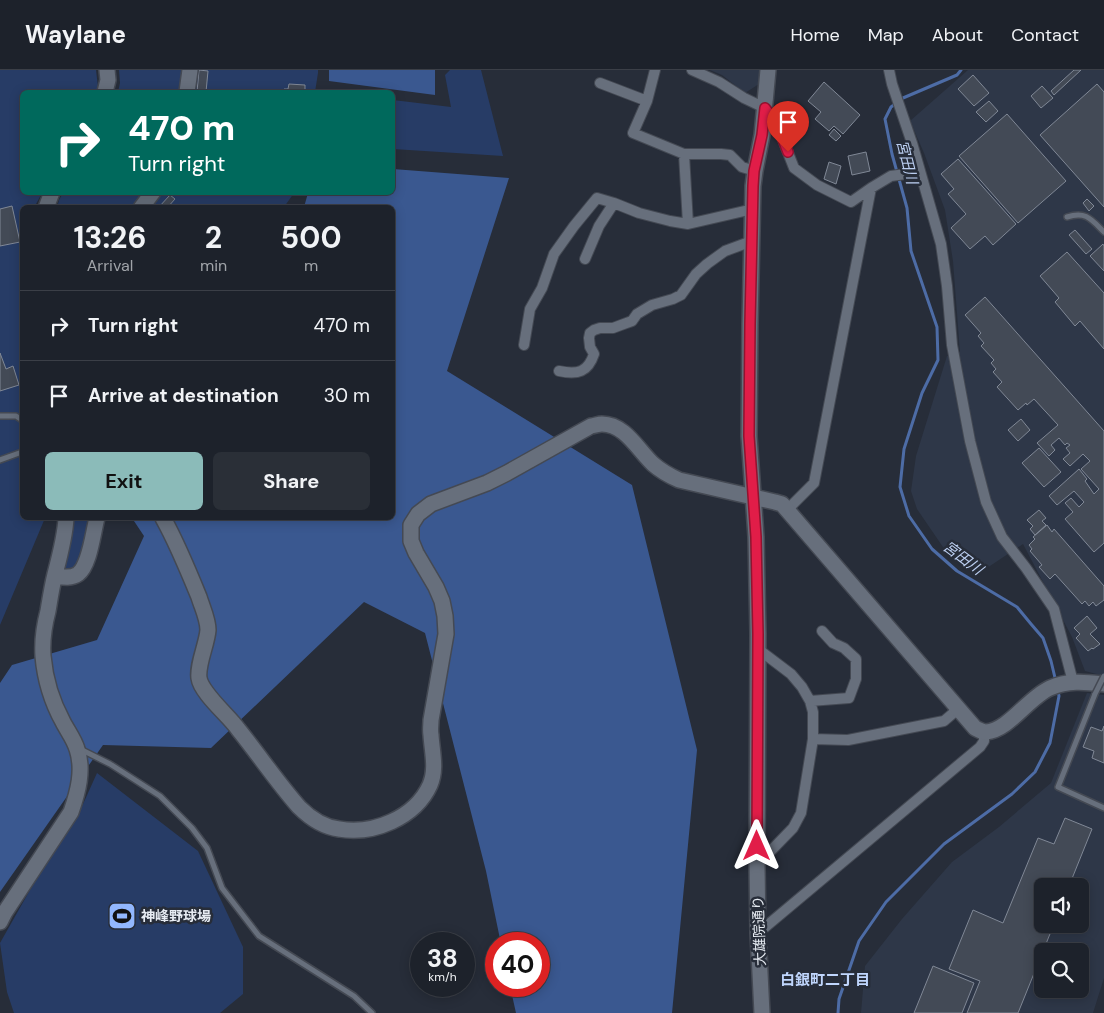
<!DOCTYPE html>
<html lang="en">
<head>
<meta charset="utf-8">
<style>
  :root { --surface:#1d222b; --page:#2a2f37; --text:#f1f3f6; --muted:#a0a4a9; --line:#3b3f47; --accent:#8bbbb9 }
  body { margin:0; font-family:"DM Sans","Noto Sans JP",sans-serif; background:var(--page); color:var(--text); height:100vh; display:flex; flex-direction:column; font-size:19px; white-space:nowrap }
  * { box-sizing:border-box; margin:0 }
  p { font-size:16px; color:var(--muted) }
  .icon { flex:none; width:28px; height:28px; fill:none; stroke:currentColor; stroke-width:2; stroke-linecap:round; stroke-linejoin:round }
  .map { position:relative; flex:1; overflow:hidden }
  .panel { position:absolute; left:20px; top:135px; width:375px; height:315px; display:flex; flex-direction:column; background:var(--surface); border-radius:8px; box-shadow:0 2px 12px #0003,0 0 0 1px var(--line) }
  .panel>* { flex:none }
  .banner { position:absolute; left:20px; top:20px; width:375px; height:105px; border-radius:8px; box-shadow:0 2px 12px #0003,0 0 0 1px var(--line); background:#00695c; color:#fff; overflow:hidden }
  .tools { position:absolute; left:1034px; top:808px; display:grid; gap:10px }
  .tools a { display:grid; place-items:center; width:55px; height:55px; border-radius:8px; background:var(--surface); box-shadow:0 2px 12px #0003,0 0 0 1px var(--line); font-size:25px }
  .speed { position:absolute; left:410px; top:862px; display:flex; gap:10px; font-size:25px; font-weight:700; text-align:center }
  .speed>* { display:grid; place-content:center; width:65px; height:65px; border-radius:50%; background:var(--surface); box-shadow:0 2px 12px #0003,0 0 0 1px var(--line); line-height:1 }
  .speed small { font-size:12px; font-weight:400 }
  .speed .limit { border:8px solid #d22; background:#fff; color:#111 }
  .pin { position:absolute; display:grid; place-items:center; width:42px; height:42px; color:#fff; margin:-51px -21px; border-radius:50% 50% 50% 0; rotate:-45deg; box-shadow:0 0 5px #0007 }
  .pin .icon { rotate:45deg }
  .me { position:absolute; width:55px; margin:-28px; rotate:0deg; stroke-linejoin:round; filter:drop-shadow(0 0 4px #0008) }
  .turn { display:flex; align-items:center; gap:18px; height:105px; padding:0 25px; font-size:22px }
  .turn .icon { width:65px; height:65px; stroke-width:2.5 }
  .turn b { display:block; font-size:35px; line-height:42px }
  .eta { display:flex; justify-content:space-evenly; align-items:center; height:85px; text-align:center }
  .eta b { font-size:30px; font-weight:700; line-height:35px }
  .cta { display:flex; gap:10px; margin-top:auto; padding:10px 25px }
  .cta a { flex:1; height:58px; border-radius:8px; background:var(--accent); color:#111; font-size:20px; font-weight:700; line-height:58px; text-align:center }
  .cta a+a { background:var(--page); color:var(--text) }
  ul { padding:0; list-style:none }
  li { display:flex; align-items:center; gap:15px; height:70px; padding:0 25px; border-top:1px solid var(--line) }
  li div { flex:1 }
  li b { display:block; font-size:19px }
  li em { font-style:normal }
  header { display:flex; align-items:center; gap:30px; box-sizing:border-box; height:70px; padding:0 25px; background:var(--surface); border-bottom:1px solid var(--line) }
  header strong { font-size:24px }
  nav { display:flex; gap:28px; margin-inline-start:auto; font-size:18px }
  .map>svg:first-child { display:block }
  .built { fill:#2e3748; fill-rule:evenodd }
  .green { fill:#273c66 }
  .forest { fill:#3a5890 }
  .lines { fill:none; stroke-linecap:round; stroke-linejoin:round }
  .stream { stroke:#4d6ca6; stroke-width:3 }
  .building { fill:#434a56; stroke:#808896 }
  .lane-casing { stroke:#444953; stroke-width:8 }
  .street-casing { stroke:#444953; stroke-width:12 }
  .secondary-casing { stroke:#444953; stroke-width:18 }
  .lane { stroke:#676f7c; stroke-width:5 }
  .street { stroke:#676f7c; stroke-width:10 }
  .secondary { stroke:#676f7c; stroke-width:15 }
  .lane-bridge-casing { stroke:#444953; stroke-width:8; stroke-linecap:butt }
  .lane-bridge { stroke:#676f7c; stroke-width:5 }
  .route-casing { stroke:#92132f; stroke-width:12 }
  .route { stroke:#e11d48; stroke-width:9 }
  .labels { text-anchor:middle; stroke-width:5; stroke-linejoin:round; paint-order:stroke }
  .poi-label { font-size:14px; font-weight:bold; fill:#e7ecf3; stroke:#272d39; text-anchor:start }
  .street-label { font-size:14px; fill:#e7ecf3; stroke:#272d39 }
  .water-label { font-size:15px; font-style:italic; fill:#bbcef0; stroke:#272d39 }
  .neighbourhood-label { font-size:15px; font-weight:bold; fill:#c0d6fd; stroke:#272d39 }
</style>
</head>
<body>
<header>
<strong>Waylane</strong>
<nav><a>Home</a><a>Map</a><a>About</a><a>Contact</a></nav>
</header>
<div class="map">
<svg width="1104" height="943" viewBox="0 0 1104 943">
  <rect width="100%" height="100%" fill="#272d39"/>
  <path class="built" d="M710,0H761L759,14L745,23L722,5Z
    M968,0H1104V606L1085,601L1072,567L1023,474L981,502L945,480L917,439L911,421L916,386L947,286L960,282L953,191L945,140L924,83L910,51Z
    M1087,623L1104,625V908L1093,943H861L865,896L902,849L952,792L999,757L1051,713ZM1042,816H1080V854H1042ZM1042,881H1080V919H1042Z"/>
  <path class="green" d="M0,0H96L98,17L96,22H22V122L42,123L36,134L37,137L22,138V448H45L0,555Z
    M119,0H318V3L315,22H118L120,13Z
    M450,0H481L503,86L393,79V30L451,37L445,5Z
    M63,123H294L284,137L57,138L59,130Z
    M66,448H97L88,486L63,507Z
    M97,703L198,781L243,877V924L220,943H14L7,922L0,873L30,820L79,743Z"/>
  <path class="forest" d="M329,0H435V25L329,11Z
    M393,99L509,108L447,301L632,415L697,680L672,943H516L510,916H539V874H501L486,801L425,563L364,532L211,678L103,675L0,822V613L12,595L97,570L144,466L132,448H392V138L304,137L308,123L392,122Z"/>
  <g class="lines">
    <path class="stream" d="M961,0L957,5L903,28L891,37L885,49L892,84L907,138L911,181L937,257L938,290L922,323L904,379L900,417L909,446L932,479L957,501L1017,537L1031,554L1043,568L1051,591L1056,612
      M838,943L839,929L859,871L886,832L944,774L1012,724L1035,702L1050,673L1059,626L1058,621"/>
  </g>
  <path class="building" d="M199,0L208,1L206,22H197Z
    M1074,0H1081L1054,25L1051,21Z
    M973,5L989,23L974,36L958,19Z
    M824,12L860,45L843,64L834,56L829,61L815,49L821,42L808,31Z
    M289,14L305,15V22H283L284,19H288Z
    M1097,14L1104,22V137L1040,65Z
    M1042,16L1053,28L1041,38L1031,26Z
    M989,31L998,41L986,52L976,42Z
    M796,34L805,41L795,55L786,48Z
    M1007,44L1066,111L1018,153L959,86Z
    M834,59L841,66L836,71L829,65Z
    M866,82L870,101L852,105L848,86Z
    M958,89L1016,154L993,175L985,166L970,179L951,158L966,144L948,124L954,119L941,104Z
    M829,92L841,96L836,114L824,109Z
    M170,125L175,129L167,138H158Z
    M1087,129L1094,136L1089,141L1083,133Z
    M12,136L20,172L0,176V139Z
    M1075,160L1092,179L1086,184L1069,165Z
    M1103,174L1104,176V201L1090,186Z
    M1067,182L1104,223V279L1080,251L1075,256L1055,232L1059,228L1040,206Z
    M985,227L1104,361V473L1094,482L1065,449L1073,442L1065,433L1071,428L1079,437L1084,432L1074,421L1057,435L1049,426L1079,399L1087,409L1085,411L1094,424L1099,419L1081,399L1090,391L1083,384L1070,396L1063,389L1070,383L1066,378L1070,375L1067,373L1065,375L1059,368L1051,375L1055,380L1049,386L1037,373L1058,355L1034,329L1027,335L1026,333L1018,340L997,317L1002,312L993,302L996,299L991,293L994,290L981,276L984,273L978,266L981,263L965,245Z
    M0,283L6,299L13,296L19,315L0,321Z
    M1021,349L1030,360L1018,371L1008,360Z
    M1039,378L1061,402L1044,417L1022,393Z
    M1039,440L1046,448L1042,451L1046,455L1035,465L1030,459L1033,456L1027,450Z
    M1047,455L1052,462L1054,459L1104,516V530L1096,536L1093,532L1089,536L1085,531L1082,534L1055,504L1050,509L1039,497L1042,495L1030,481L1032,479L1029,475L1035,469L1033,467Z
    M1087,546L1097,558L1090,564L1100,574L1093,579L1092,578L1088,581L1076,568L1080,564L1074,558Z
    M1104,656V693L1092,688L1094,681L1083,677L1091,657L1102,661Z
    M1065,748L1092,759L1069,816H1042V854H1054L1018,943H967L980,911L949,899L973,840L1003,853L1038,768L1054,774Z
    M933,896L974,913L962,943H914Z"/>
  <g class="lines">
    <defs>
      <path id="lane" d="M1067,147C1086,141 1091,149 1104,162
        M0,346H16L22,350
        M0,390L22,382
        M1095,624L1058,717L1104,738
        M80,679L110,694L160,726L192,758L207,778L222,818L259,866L354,926L372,943"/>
      <path id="street" d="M692,0L719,12L744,28L765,38L776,52L794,98L817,115L851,132L871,118
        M889,0L892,14L912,73L941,174L947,216L952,275L970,371L986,432L1002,467L1026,498L1054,539L1073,612
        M600,13L647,31L633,63L684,84H721L730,85L742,97L755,101
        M647,31L655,0
        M684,84L688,154
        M585,189L599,156L614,133
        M524,275L530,239L542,218L554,184L574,156L597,128L614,133L639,143L670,151L688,154L753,139
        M559,301C578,305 588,302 594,284L590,277L589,268L590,263L594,260L600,258H613L621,255L632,251L637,244L652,235L673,229L681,225L696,204L707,194L725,181L752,171
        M788,439L814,413L871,118L891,106L920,102
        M810,631L849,628L856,609V589L844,578L833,573L822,561
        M813,669L848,670L944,651L958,639
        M757,795L793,758L801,743L813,669V642L810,631L802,617L791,604L758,579
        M758,863L980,677L984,671V662"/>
      <path id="secondary" d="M105,22L108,10L107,0
        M187,22L190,0
        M46,138L52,122
        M141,138L153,122
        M163,448C177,473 188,500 199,527C202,537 208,549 208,560C207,574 197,595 199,608C201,623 229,646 238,659C259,685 277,712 299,737C310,748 323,757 339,759C373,765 415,748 430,715C437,699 432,682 431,665C430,660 431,655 431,650L446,564L445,546L442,531L436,517L416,483L411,471V455L418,444L431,434L487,413L507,403L591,356C594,356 598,354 602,354C625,354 638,380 653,394C661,401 670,406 679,410L775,432L782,434L975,658C979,660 982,662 986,662C1009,660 1028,628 1050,618C1068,610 1085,612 1104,614
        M55,506C62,507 71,509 78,504C90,495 93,462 97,448
        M0,852L5,842L71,742C78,722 84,700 77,679C74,669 67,660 63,652C52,632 45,609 43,586C42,571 44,556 48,541C50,529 52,516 55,504C60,485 65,467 66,448
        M762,943L758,863L757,795L758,564L756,467L749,366L750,254L753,116L755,101L762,65L768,0"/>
    </defs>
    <use href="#lane" class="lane-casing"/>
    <use href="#street" class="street-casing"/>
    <use href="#secondary" class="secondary-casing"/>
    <use href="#lane" class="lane"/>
    <use href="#street" class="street"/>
    <use href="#secondary" class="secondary"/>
    <defs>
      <path id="lane-bridge" d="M1095,624L1104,606"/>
    </defs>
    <use href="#lane-bridge" class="lane-bridge-casing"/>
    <use href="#lane-bridge" class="lane-bridge"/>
  </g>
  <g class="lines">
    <defs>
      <path id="route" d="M757,776L758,564L756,467L749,366L750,254L753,116L754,101L762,65L765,38L776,52L788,82"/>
    </defs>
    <use href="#route" class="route-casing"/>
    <use href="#route" class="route"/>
  </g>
  <defs>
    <symbol id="stadium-square" viewBox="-11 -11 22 22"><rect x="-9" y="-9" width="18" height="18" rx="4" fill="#92b7fd" stroke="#272d39"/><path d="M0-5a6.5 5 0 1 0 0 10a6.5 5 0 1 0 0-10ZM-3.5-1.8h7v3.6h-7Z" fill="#111"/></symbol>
  </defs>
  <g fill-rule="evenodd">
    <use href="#stadium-square" x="106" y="830" width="32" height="32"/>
  </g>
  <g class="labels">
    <g class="poi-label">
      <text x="141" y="851">神峰野球場</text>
    </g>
    <g class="street-label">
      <text transform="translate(759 861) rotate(-92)" y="5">大雄院通り</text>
    </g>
    <g class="water-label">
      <text transform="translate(907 92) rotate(76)" y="5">宮田川</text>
      <text transform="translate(963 488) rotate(37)" y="5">宮田川</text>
    </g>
    <g class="neighbourhood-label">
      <text x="825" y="915">白銀町二丁目</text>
    </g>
  </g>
</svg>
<div class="tools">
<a><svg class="icon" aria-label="sound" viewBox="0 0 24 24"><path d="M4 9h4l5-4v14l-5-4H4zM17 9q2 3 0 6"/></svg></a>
<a><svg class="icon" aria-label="search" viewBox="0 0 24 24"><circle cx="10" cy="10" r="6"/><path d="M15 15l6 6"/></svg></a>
</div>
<div class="speed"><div>38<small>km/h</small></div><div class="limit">40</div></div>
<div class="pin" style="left:788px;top:82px;background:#d93025"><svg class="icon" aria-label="arrive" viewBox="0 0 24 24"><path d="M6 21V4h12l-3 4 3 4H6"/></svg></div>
<svg class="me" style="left:757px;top:776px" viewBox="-20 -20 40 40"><path d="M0-17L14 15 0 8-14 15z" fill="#e11d48" stroke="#fff" stroke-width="4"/></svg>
<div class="banner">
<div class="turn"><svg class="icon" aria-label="right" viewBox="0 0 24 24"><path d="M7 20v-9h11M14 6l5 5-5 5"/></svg><div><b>470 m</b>Turn right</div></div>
</div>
<section class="panel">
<div class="eta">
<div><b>13:26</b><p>Arrival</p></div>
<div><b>2</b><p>min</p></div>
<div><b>500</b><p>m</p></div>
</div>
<ul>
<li><svg class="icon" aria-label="right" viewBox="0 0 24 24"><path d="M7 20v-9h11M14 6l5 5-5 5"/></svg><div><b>Turn right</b></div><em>470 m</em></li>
<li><svg class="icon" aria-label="arrive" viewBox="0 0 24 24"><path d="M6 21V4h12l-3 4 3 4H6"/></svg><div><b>Arrive at destination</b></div><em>30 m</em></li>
</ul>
<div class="cta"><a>Exit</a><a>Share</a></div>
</section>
</div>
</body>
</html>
